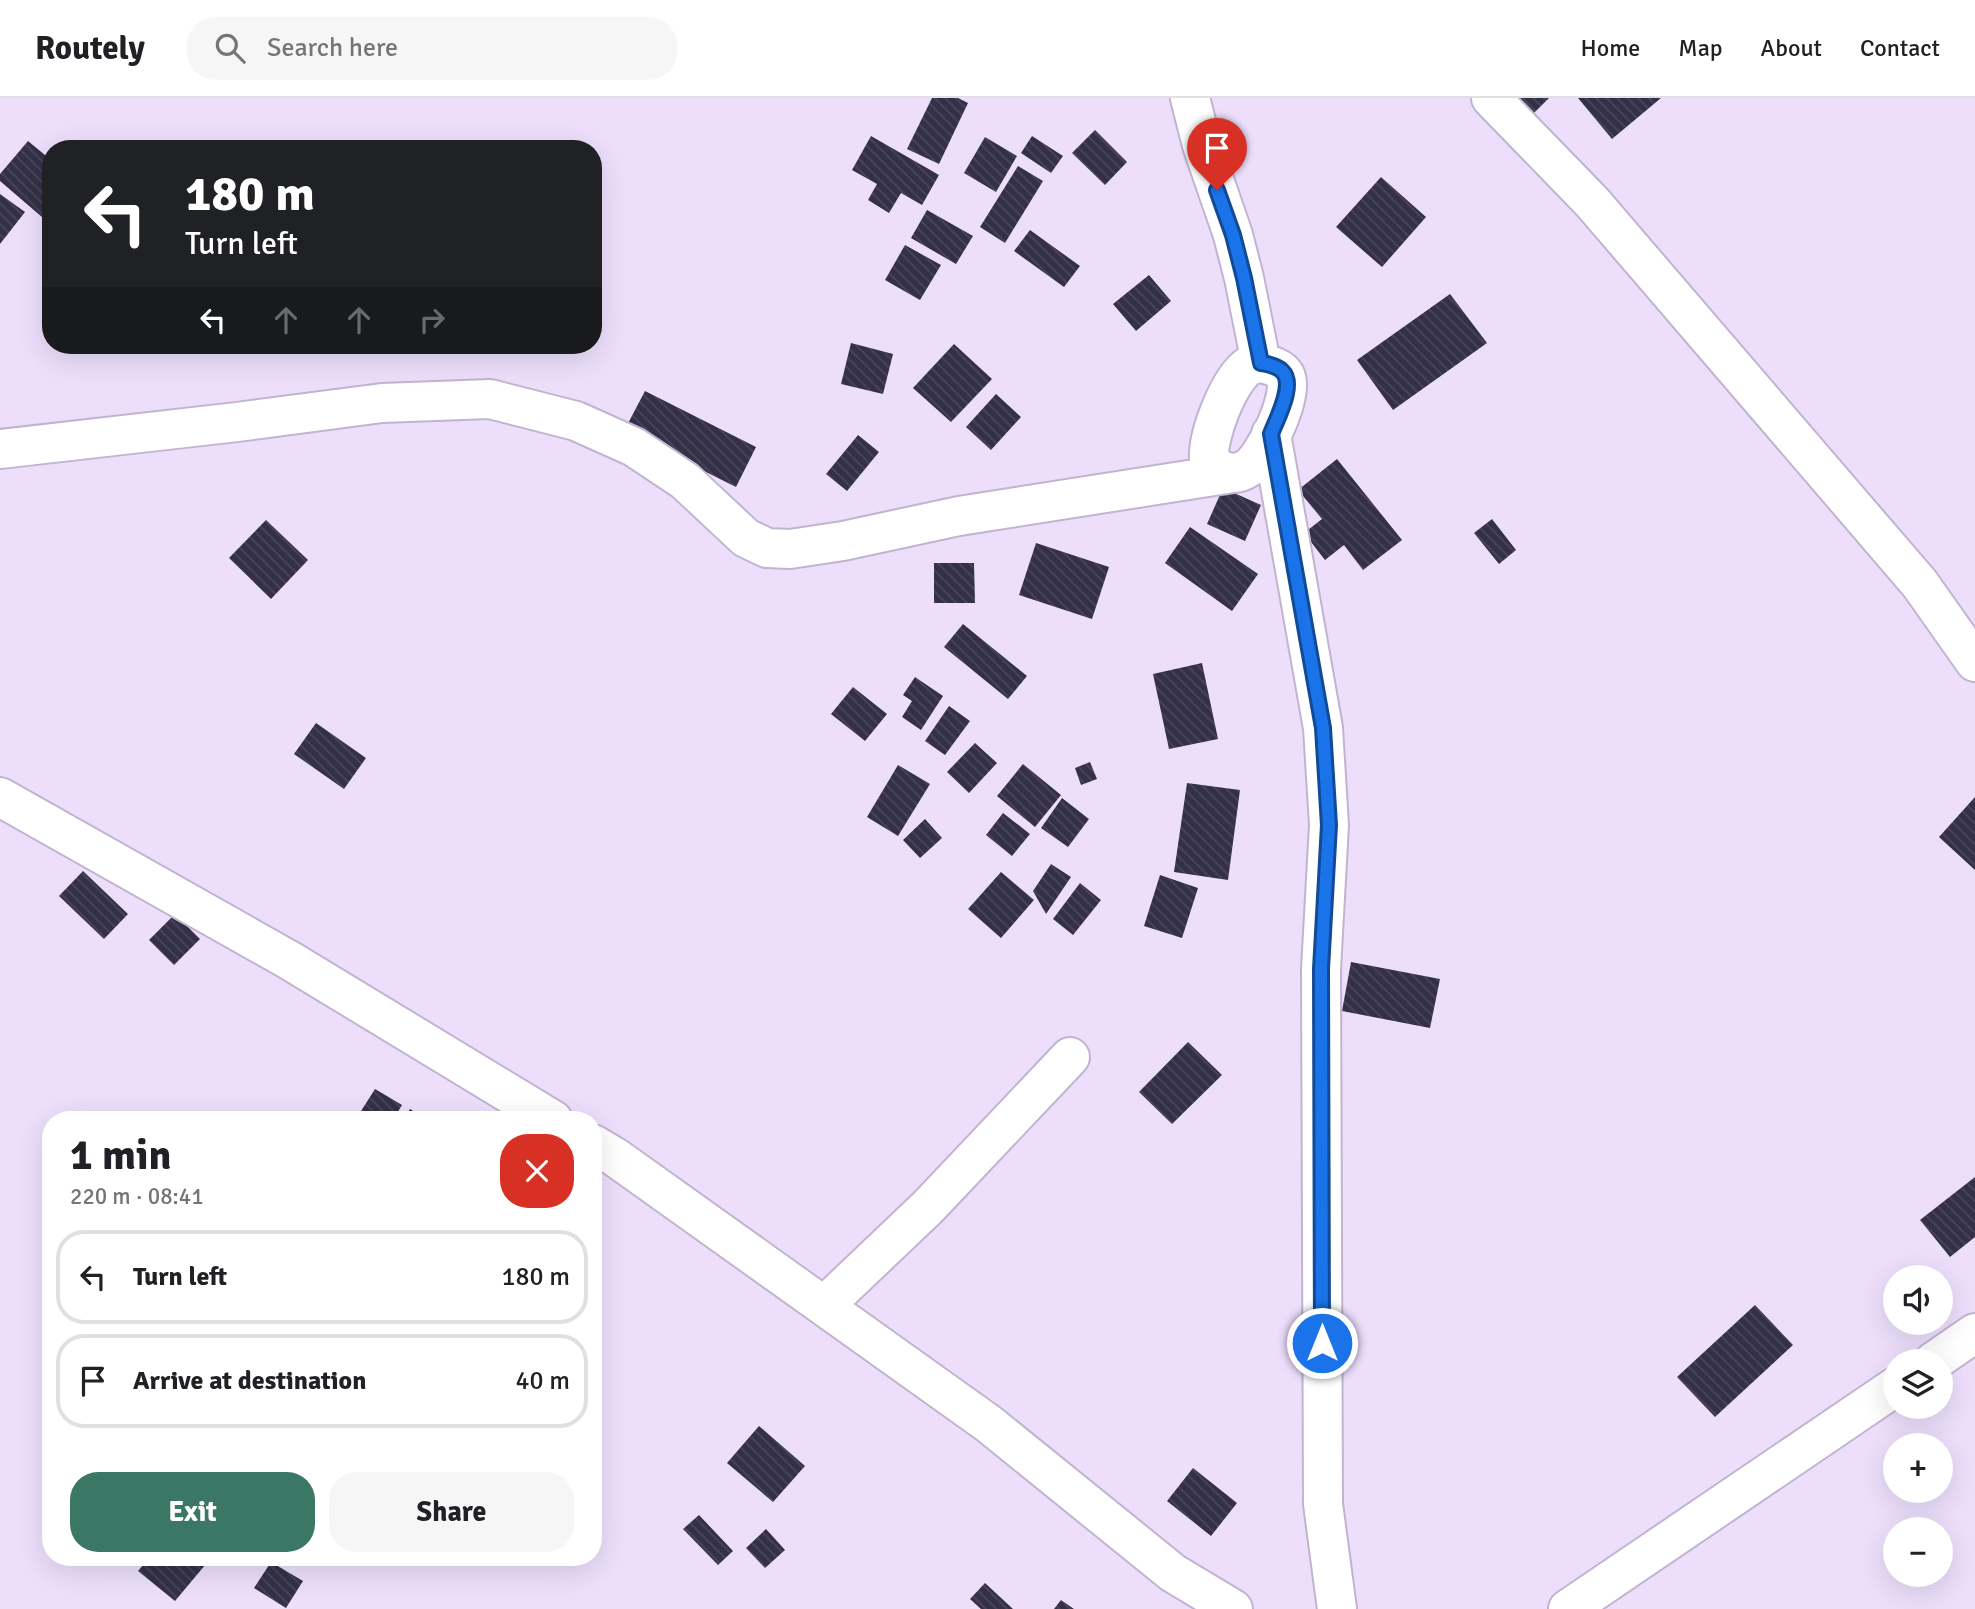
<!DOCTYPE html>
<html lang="en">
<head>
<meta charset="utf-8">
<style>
  :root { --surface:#fff; --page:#f6f6f6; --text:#202124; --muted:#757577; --line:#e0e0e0; --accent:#3a7865 }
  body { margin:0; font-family:Signika,sans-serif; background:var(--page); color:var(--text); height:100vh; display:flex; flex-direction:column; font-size:26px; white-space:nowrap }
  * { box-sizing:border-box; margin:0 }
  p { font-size:23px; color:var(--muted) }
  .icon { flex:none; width:38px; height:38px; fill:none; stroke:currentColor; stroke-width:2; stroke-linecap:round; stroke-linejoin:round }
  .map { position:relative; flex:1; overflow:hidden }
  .details { position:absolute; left:42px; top:1013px; width:560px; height:455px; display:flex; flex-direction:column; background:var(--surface); border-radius:28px; box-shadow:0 7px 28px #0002 }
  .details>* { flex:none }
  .guide { position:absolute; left:42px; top:42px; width:560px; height:214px; border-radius:28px; box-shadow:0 7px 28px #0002; background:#202124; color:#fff; overflow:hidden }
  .buttons { position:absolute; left:1883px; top:1167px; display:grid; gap:14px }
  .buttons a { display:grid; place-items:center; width:70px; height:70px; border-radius:50%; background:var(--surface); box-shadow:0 7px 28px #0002; font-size:35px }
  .pin { position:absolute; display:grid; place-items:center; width:60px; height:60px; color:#fff; margin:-72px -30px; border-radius:50% 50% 50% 0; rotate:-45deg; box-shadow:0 0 7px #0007 }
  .pin .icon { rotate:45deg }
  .me { position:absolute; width:77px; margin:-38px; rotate:0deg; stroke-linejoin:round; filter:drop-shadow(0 0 5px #0008) }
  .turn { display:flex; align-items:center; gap:24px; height:147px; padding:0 28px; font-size:32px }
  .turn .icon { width:91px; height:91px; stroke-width:2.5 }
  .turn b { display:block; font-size:49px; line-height:60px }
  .lanes { display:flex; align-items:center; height:66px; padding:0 28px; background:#0003; justify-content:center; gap:35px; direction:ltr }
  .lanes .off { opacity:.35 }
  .round { display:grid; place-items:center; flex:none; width:74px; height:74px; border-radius:28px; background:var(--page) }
  .head { display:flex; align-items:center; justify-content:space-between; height:119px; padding:0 28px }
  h1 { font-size:42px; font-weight:700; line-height:52px }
  .cta { display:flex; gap:14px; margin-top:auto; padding:14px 28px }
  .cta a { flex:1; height:80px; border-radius:28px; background:var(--accent); color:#fff; font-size:28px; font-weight:700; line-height:80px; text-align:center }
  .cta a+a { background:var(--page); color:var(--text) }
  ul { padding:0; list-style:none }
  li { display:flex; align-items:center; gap:21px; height:94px; margin:0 14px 10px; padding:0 14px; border:4px solid var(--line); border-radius:28px }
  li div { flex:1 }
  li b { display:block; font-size:26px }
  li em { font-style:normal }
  header { display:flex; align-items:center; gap:42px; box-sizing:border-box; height:98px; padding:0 35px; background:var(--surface); border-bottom:2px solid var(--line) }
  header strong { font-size:33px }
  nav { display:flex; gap:38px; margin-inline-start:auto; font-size:24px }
  .search { width:490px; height:63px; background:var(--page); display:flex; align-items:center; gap:18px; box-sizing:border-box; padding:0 24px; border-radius:28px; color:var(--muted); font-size:26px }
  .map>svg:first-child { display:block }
  .building { fill:url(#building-back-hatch) }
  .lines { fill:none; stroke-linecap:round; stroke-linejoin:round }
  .minor-casing { stroke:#c2b4d1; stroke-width:42 }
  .minor { stroke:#fff; stroke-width:38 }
  .route-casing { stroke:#114b97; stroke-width:18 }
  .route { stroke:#1a73e8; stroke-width:12 }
</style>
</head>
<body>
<header>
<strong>Routely</strong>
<div class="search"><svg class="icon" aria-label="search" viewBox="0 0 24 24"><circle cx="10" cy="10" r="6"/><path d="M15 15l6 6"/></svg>Search here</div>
<nav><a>Home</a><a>Map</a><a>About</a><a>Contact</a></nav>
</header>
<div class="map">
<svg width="1975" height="1511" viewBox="0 0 1975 1511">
  <defs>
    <pattern id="building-back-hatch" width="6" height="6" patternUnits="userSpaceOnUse" patternTransform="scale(1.75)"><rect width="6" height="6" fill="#343048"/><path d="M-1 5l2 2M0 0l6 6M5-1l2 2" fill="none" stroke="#49465b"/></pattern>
  </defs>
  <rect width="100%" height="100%" fill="#eddffc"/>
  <path class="building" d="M932,0H958L968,5L939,66L907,51Z
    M1510,0H1549L1529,20Z
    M1578,0H1661L1612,41Z
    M1095,32L1127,64L1105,87L1072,55Z
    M871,38L939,77L922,107L901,95L889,115L868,102L877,86L852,72Z
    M1032,38L1063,58L1051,75L1021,55Z
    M985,39L1017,58L996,94L964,75Z
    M28,43L51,62V108L42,119L0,83V76Z
    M1018,68L1043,83L1005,145L980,129Z
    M1381,79L1426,119L1382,169L1336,129Z
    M0,96L25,114L0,146Z
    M927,112L973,138L956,166L911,140Z
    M1030,132L1080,168L1064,189L1014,153Z
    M905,147L941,167L920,202L885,182Z
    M1149,177L1171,203L1136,233L1113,206Z
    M1450,196L1487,245L1393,312L1357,262Z
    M851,245L893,256L883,296L841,286Z
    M954,246L992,281L951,324L913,290Z
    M645,293L756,349L736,389L624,333Z
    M996,296L1021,319L991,352L966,329Z
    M858,337L879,354L847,393L826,376Z
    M1337,361L1402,442L1363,472L1344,447L1325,462L1304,435L1322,421L1298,392Z
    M1223,390L1261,407L1245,443L1207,426Z
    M1492,421L1516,452L1499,466L1474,435Z
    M266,422L308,462L271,501L229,460Z
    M1190,429L1258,476L1232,513L1165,465Z
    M1036,445L1109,469L1092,521L1019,497Z
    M934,465H974L975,505H934Z
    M963,526L1027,578L1008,601L944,549Z
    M1202,565L1218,641L1169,651L1153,576Z
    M915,579L943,598L921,632L902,619L912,603L903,597Z
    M853,589L887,616L865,643L831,616Z
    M949,608L970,623L945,657L925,643Z
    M316,625L366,660L344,691L294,656Z
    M975,645L997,665L969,695L947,674Z
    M1090,664L1097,681L1081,687L1075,670Z
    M1023,666L1061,697L1035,729L997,698Z
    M898,667L930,686L898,738L867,719Z
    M1187,685L1240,692L1228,782L1174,774Z
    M1975,699V772L1939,739Z
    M1062,700L1089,721L1068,749L1041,730Z
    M1003,715L1030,736L1012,758L986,737Z
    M925,721L942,740L920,760L903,742Z
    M1051,766L1071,779L1046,816L1033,793Z
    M83,773L128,816L104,841L59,798Z
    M1001,774L1034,802L1001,840L968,811Z
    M1160,777L1198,790L1182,840L1144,828Z
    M1080,785L1101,802L1073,837L1053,821Z
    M175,816L200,841L174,867L149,842Z
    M1351,864L1440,881L1430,930L1342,913Z
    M1188,944L1222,977L1172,1026L1139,994Z
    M375,991L402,1007L393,1022L356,1021Z
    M410,1011L428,1022H403Z
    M1975,1079V1139L1950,1159L1920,1122Z
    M1755,1207L1793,1247L1715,1319L1677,1279Z
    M759,1328L805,1368L773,1404L727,1365Z
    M1193,1370L1237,1405L1211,1438L1167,1403Z
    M699,1417L733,1453L718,1467L683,1431Z
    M766,1431L785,1452L765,1470L746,1450Z
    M149,1460H211L175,1503L138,1473Z
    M271,1464L303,1483L286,1510L254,1490Z
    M985,1485L1013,1511H981L970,1501Z
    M1061,1502L1074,1511H1054Z"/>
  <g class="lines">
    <defs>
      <path id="minor" d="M1190,0L1202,47L1233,137L1244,180L1261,265
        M1491,0L1592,104L1920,486L1975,564
        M1261,265C1269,267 1280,269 1285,277C1295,295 1265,359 1248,370C1233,380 1219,373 1209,362C1207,338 1229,280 1250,267C1251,267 1260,265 1261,265Z
        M1271,336L1323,630L1329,727L1321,871L1323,1406L1337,1511
        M0,351L237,324L382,305L490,301L576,323L634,349L685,383L746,440L767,450L790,451L843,443L959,418L1233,375
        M0,699L289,862L553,1022
        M593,1046L615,1059L989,1326L1173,1475L1233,1511
        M825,1207L928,1109L1070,959
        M1933,1264L1975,1235
        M1568,1511L1895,1289"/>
    </defs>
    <use href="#minor" class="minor-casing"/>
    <use href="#minor" class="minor"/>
  </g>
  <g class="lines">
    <defs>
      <path id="route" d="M1217,92L1233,137L1244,180L1261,265C1268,266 1277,268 1282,273C1296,286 1277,320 1271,336L1323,630L1329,727L1321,871L1322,1245"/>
    </defs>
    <use href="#route" class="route-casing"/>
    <use href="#route" class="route"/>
  </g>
</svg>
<div class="buttons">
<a><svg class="icon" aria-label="sound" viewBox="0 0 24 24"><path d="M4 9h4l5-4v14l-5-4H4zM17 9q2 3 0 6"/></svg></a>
<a><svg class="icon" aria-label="layers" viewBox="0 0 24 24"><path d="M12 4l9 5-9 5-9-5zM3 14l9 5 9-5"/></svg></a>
<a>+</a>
<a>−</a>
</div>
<div class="pin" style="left:1217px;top:92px;background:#d93025"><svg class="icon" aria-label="arrive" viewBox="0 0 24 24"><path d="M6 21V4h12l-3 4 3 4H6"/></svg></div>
<svg class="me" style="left:1322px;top:1245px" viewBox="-20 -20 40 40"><circle r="17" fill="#1a73e8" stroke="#fff" stroke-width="3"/><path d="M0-11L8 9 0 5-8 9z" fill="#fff"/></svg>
<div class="guide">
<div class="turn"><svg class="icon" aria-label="left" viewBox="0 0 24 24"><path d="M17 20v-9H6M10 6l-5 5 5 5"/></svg><div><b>180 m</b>Turn left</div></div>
<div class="lanes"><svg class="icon" aria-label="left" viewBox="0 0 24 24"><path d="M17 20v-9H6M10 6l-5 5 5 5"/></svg><svg class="icon off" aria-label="ahead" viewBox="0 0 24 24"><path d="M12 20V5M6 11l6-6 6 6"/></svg><svg class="icon off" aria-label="ahead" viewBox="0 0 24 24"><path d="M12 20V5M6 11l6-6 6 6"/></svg><svg class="icon off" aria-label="right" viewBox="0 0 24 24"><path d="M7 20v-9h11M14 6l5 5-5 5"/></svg></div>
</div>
<section class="details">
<div class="head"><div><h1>1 min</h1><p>220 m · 08:41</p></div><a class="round" style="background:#d93025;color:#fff"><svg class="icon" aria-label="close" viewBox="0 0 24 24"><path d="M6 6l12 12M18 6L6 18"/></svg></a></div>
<ul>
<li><svg class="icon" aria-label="left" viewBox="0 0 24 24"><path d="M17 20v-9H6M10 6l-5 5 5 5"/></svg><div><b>Turn left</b></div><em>180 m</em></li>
<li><svg class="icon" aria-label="arrive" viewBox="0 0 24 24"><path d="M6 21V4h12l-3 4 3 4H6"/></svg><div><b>Arrive at destination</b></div><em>40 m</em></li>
</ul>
<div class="cta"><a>Exit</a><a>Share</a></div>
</section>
</div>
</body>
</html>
